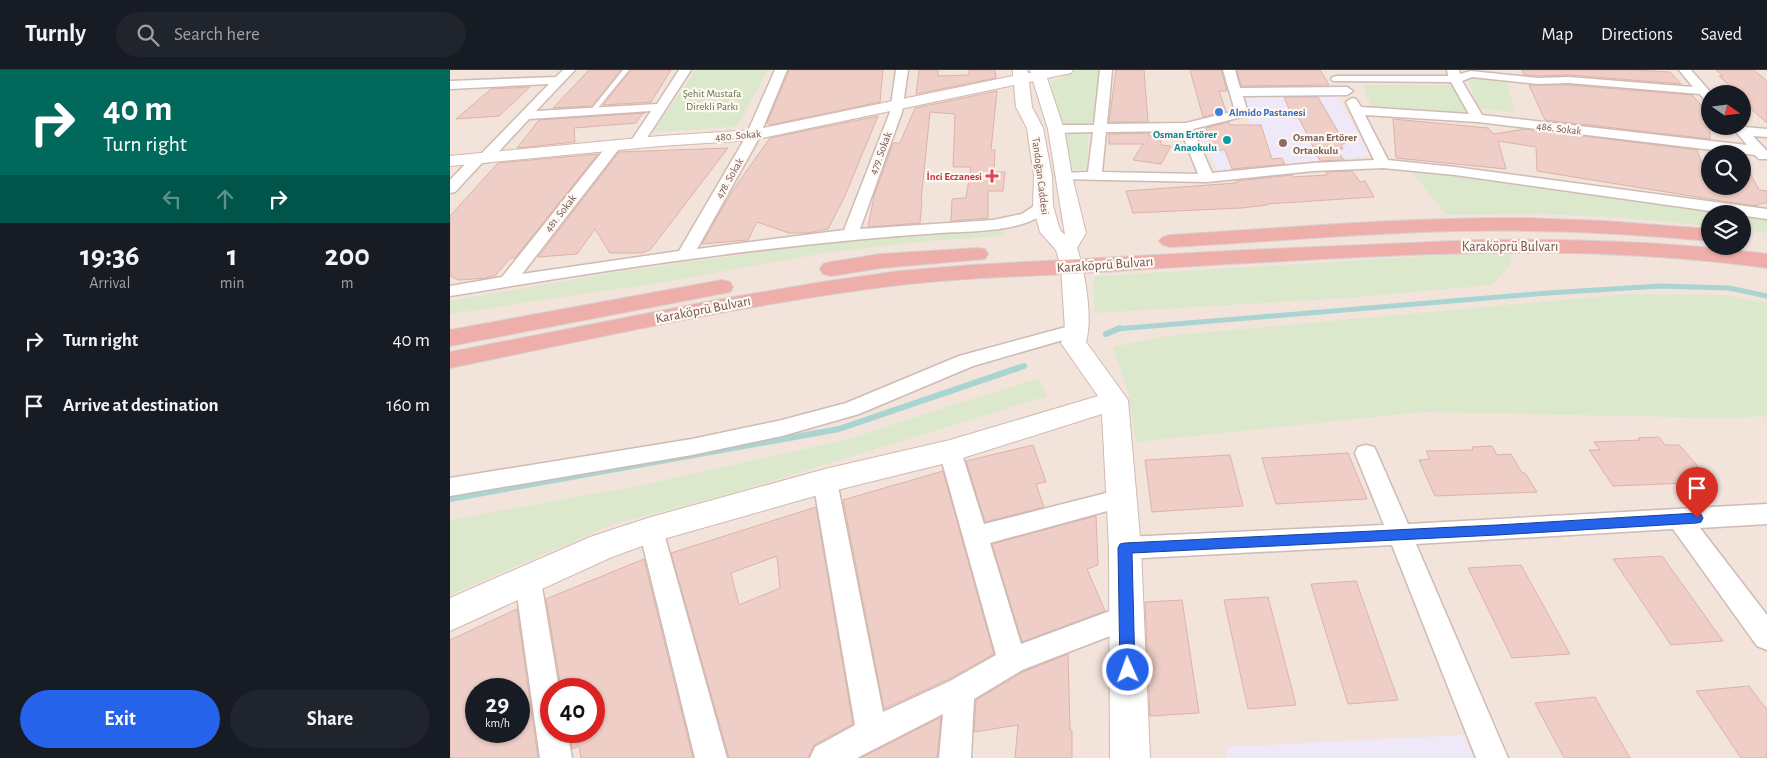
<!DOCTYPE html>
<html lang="en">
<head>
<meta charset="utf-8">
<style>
  :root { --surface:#171b24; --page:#20242c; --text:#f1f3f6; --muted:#9ea1a6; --line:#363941; --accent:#2563eb }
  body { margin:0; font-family:"Alegreya Sans",sans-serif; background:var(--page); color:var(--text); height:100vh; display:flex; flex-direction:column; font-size:19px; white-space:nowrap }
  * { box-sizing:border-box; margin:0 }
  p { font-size:16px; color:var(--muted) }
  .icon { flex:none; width:28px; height:28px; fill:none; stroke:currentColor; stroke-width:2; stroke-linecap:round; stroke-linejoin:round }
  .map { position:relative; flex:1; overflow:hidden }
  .sheet { display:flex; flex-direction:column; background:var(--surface); width:450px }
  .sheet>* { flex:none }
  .guide { background:#00695c; color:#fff; overflow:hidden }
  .needle { width:32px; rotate:104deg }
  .tools { position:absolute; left:1251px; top:15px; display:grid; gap:10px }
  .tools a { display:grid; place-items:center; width:50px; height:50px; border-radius:50%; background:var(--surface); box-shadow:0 1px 4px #0004; font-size:25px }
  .speed { position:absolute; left:15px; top:608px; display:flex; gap:10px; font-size:25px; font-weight:700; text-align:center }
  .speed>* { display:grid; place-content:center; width:65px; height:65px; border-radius:50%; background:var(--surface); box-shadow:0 1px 4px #0004; line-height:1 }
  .speed small { font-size:12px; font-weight:400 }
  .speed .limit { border:8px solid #d22; background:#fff; color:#111 }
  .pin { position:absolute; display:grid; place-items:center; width:42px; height:42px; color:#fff; margin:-51px -21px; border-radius:50% 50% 50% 0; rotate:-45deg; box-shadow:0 0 5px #0007 }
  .pin .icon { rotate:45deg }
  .me { position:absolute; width:55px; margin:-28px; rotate:358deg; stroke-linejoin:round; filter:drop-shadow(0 0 4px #0008) }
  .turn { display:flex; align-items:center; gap:18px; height:105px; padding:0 20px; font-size:22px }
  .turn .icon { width:65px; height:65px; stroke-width:2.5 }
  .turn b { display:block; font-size:35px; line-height:42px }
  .lanes { display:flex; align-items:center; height:48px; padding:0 20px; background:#0003; justify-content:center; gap:25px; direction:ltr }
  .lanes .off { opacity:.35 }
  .eta { display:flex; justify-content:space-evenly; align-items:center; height:85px; text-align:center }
  .eta b { font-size:30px; font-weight:600; line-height:35px }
  .cta { display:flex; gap:10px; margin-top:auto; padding:10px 20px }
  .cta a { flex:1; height:58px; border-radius:30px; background:var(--accent); color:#fff; font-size:20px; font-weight:600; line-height:58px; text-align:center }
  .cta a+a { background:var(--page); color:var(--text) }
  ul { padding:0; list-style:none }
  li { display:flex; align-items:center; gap:15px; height:65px; padding:0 20px }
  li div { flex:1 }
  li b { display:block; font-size:19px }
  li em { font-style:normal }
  header { display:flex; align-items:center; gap:30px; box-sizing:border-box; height:70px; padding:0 25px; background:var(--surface); border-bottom:1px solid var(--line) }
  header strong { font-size:24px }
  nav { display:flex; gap:28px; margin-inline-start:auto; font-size:18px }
  .search { width:350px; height:45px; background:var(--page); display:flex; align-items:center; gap:12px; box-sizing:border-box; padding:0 18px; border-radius:28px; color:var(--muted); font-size:19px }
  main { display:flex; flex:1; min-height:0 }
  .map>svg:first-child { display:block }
  .residential { fill:#f2e3db; fill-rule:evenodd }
  .education { fill:#efe8f8 }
  .green { fill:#dce8cb }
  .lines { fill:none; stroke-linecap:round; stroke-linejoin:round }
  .stream-far1 { stroke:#a9d4d2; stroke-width:5 }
  .stream { stroke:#a9d4d2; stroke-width:6 }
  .building { fill:#eecec6; stroke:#dfb2a8; fill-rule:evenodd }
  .lane-casing { stroke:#cebbb4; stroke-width:2 }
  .street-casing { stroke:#cebbb4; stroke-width:3 }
  .secondary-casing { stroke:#d1bab2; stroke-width:2 }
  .highway-casing { stroke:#d8d0ce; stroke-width:2 }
  .lane { fill:#fff; fill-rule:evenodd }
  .street { fill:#fff; fill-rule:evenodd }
  .secondary { fill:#fff; fill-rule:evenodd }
  .highway { fill:#eeaea9; fill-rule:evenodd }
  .route { fill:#2563eb; stroke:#184099 }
  .shop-dot { fill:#3f7fe0; stroke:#fef7f2; stroke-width:2 }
  .culture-dot { fill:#0f9aa8; stroke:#fef7f2; stroke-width:2 }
  .education-dot { fill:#8d6e63; stroke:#fef7f2; stroke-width:2 }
  .health-dot { fill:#e0444e; stroke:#fef7f2; stroke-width:2 }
  .labels { text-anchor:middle; stroke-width:4.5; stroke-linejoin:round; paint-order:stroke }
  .far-park-label { font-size:11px; fill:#60784a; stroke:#fef7f2 }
  .far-shop-label { font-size:11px; font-weight:bold; fill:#366cbe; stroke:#fef7f2; text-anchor:start }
  .far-street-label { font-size:11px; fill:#745650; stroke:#fef7f2 }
  .far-culture-label { font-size:11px; font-weight:bold; fill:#0d838f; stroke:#fef7f2; text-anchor:end }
  .far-education-label { font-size:11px; font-weight:bold; fill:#785e54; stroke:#fef7f2; text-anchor:start }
  .far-health-label { font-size:11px; font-weight:bold; fill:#be3a42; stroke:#fef7f2; text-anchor:end }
  .street-label { font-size:14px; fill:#745650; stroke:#fef7f2 }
</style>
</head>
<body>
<header>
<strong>Turnly</strong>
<div class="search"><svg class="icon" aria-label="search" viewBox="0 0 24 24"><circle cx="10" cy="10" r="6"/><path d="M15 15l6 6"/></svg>Search here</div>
<nav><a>Map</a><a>Directions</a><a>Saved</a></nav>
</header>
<main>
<section class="sheet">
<div class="guide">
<div class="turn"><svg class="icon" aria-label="right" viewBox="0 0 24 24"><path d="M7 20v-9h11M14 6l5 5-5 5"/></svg><div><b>40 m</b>Turn right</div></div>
<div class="lanes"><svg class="icon off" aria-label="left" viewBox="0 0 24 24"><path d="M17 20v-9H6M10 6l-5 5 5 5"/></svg><svg class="icon off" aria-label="ahead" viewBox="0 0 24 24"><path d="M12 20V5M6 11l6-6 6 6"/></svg><svg class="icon" aria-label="right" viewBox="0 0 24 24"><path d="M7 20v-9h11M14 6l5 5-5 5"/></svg></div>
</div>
<div class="eta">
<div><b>19:36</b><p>Arrival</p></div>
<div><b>1</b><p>min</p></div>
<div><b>200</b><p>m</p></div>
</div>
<ul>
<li><svg class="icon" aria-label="right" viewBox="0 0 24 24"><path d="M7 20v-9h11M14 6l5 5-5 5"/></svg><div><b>Turn right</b></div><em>40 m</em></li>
<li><svg class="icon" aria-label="arrive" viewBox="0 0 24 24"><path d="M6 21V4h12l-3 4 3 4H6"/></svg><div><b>Arrive at destination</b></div><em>160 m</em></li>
</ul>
<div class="cta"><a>Exit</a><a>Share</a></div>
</section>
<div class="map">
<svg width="1317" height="688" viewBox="0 0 1317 688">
  <rect width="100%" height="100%" fill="#fbf2ec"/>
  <path class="residential" d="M0,0H1317V688H0ZM1260,24H1292V56H1260ZM1260,84H1292V116H1260ZM1260,144H1292V176H1260ZM26,619H69V661H26ZM101,619H144V661H101Z"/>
  <path class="education" d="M887,25L920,86L767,100L745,59L800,55L795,27Z
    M1013,665L1024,688H777V677Z"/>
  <path class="green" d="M246,0H318L287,56L215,62L203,61Z
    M626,0H651L643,51L639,54H611L608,53L601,12Z
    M1018,8L1057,11L1065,43L1028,38Z
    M913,15H1003L1019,44L921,36Z
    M638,62V99L615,98L608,63Z
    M962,102L1030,108L1292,144H1260V156L1165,147L1092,144L996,145Z
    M1292,144L1317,148V163L1292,160Z
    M556,160L554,166L478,171L374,183L214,212L0,244V231L161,203L404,169Z
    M1060,181L1061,194L1042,215L896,228L644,243V207L651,206Z
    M1179,224L1274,225L1317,233V346L1276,348L972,342L686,372L678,321L663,277L716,266Z
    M588,308L597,326L286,422L163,454L0,525V450L192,415L395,370Z"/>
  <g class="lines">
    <path class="stream-far1" d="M666,259L1098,223L1210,216L1279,218L1317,226"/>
    <path class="stream" d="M656,264L670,258
      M0,429L389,359L574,296"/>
  </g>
  <path class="building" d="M139,0H171L142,36L103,38Z
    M181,0H221L201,32L153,35Z
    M339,0H433L430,32L320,55L317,53Z
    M469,0H488V6L519,5V0H545L546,8L466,24Z
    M666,0H694L698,52H659Z
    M740,0H771L777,21H769L776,41L753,47Z
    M787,0H870L879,15L791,16Z
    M1072,0H1185L1220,2L1231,14L1119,5L1088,6L1074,5Z
    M1266,0H1304L1317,11V53L1292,31V24H1285L1281,20H1284L1269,6H1273Z
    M1079,15H1119L1242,25L1260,45V69L1095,50Z
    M80,17L49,46L6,49L41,19Z
    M547,21L541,80H545L544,102H555L553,121H538V148L501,151L502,129L516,128L521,97H503L505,44L480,42L471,131H472L470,153L418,157L424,126L443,73H450L465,38Z
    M834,27H868L895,74H891L893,79H886L894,90L870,91L849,48H843Z
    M195,43L192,44L186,53L124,58L125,72L67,78L89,50Z
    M428,46L394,128L378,159L357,163H339L307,152L298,170L252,174L281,123L320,68Z
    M943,49L1038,58L1044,64L1075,59L1247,80L1260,116L1292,117V88L1309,120L1317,121V133L1308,134V136L1284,133L1087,101L1086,77L1048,71L1056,99L946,88Z
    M779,52L780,55H811L822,89L832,88L835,94L782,99L775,80H762L756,58Z
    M699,63V66H710L711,75L721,76L711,94L683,90L693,74H659V64Z
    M278,78L200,180L191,183H160L145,159L127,184L88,187L169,82Z
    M148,84L65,188H60L46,205L36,208L9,210L0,206V146L48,93Z
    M902,101L910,112L915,111L924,127L816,134L817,135L791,138L683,143L676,121L786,113L787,111L842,105L843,107L877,105L876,102Z
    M1209,367L1215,375H1229L1262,412L1163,416L1139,380H1150L1144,372L1190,370L1188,368Z
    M583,375L596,412L586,414L594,437L535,452L516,391Z
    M1042,376L1047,385L1061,384L1072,403H1075L1087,422L985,426L969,390L980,389L976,381L1023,380L1022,377Z
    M898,383L917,429L826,434L812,388Z
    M780,385L793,436L702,442L695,390Z
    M493,401L544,584L499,609L434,639L393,430Z
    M366,437L403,654L364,675L358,688H279L221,483ZM327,486L330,518L289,535L281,503Z
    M646,446L648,495L637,499L655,541L572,572L542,474Z
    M1212,486L1273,571L1221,575L1163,489Z
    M194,489L243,688H131L129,676L122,679L119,661H144V619H111L96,529Z
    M1071,495L1120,584L1062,588L1018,498Z
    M906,511L948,630L898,634L861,514Z
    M818,527L846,635L798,639L774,530Z
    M732,530L749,643L700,646L695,532Z
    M67,539L88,688H0V570ZM26,619H69V661H26Z
    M618,584L620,660H622V688H565L568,655L524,662L526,630L573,602Z
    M1299,616L1317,640V688H1291L1246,621Z
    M1145,627L1180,688H1114L1085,633Z
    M491,647L487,688H411Z"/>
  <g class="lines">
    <defs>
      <path id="lane" d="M173,0H179L144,43H140V41Z"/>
      <path id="street" d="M113,0H125L86,41L207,34L229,0H241L191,77H181L179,74L201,41L79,49L39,92L32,93L5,122L0,123V110L23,86L30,85L99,14L0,19V11L106,7Z
        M325,0H337L308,70L247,179L394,160L440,42L446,0H458L452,42L410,159L543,150L572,144L588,133H598L601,136C582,163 521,161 490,163C325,174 163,199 0,226V216L52,207L160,72L165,71L172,75L72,204L229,181L294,70Z
        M650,0H662L657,54L736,53L785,41L773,0H785L790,18L897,17L903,21L897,25L793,26L798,43L796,46L743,59L762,103L863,93L924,90L896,32L902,28L906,29L911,37L1019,44L1001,12L883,11L881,9L883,7L887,6H998L997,0H1009L1010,4L1021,1L1088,8L1119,7L1243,17L1229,0H1241L1262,24H1260V29H1254L1250,24L1119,13L1088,14L1022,7L1012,11L1032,45L1297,75L1281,56H1292V54L1295,57L1317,59V67L1303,66L1317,81V89H1309L1305,85L1028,52L915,45L938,90L1005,97L1317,139V149L1005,105L933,98L863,101L757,112L608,109L606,106L608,103L638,102L643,62L606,63L599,59L606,55H644ZM731,61L748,104L652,102L656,62Z
        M627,254L634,256L636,260L634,264L523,296L409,344L332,366L242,385L0,426V408L242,369L332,350L396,333L509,286Z
        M500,373L508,375L511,381L534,454L672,419L680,421L684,428L680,435L672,437L540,473L571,574L676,535L686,538L690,547L686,556L572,600L524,629L521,688H489L493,644L407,688H360L365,677L405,655L363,411L367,405L375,402L383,405L387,411L433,642L500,611L546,585L489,381L492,375Z
        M916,375L924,377L927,383L958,454L1317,434V454L1250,458L1317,545V580L1307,576L1223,459L966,474L1058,688H1026L942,475L675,489L666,485L662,478L666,471L675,467L934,455L905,383L908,377Z
        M201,450L210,453L213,460L277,688H245L189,460L192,453Z
        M78,500L87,503L91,511L109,619H101V661H117L122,688H90L65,511L69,503Z"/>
      <path id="secondary" d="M563,0H577L578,3H581L580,0H623L621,3L597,8L614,59L622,106L636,163L627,178C635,203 643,247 636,272L678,330L691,478L700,688H660L659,478L652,344L500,392L375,423L203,472L162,487L0,561V528L140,467L201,447L375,399L500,370L648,326L611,273L615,260L611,197L606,180L590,162L583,136L584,106L577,58L566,37L564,15L303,70L210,76L0,96V86L210,66L303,60L563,6ZM583,11L598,59L615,165L610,160L603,136L602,106L593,58L582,37L579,12Z"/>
      <path id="highway" d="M1075,148L1154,151L1260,159V171C1176,163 1091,159 1007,161C911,163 816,172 720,177L713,175L709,171L713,167L720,165C838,158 957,147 1075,148Z
        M1030,170C1127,169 1221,172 1317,184V198C1150,175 986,182 818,192C751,195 685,200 618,204C554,207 490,209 426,218C282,237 141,269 0,298V282L266,230L372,212L450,201L522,195L798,180Z
        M527,178L535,179L538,184L535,189L431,198L381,206L373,204L370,199L373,194L381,192L431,184Z
        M272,210L280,212L283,217L280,222L0,276V260Z"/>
    </defs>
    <use href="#lane" class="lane-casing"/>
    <use href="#street" class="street-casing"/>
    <use href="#secondary" class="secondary-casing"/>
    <use href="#highway" class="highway-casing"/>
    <use href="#lane" class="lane"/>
    <use href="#street" class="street"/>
    <use href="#secondary" class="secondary"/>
    <use href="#highway" class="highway"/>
  </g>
  <path class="route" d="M1247,443L1251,444L1253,448L1251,452L1247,453L1047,465L682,483L685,600L683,605L678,607L672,605L670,600L668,478L670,474L675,473L1047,455Z"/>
  <circle class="shop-dot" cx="769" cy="42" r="5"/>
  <circle class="culture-dot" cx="777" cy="70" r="5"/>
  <circle class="education-dot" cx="833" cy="73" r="5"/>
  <path class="health-dot" d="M539.5 98.5h5v5h5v5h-5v5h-5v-5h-5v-5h5z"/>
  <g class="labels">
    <g class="far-park-label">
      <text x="262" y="27">Şehit Mustafa<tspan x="262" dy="13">Direkli Parkı</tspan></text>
    </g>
    <g class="far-shop-label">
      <text x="779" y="46">Almido Pastanesi</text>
    </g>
    <g class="far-street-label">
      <text transform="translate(1109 58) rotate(7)" y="4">486. Sokak</text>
      <text transform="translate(288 65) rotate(-5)" y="4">480. Sokak</text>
      <text transform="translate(430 83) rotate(-69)" y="4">479. Sokak</text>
      <text transform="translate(591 106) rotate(83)" y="4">Tandoğan Caddesi</text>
      <text transform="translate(279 108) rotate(-60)" y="4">478. Sokak</text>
      <text transform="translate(110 143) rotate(-52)" y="4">481. Sokak</text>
    </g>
    <g class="far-culture-label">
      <text x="767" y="68">Osman Ertörer<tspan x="767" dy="13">Anaokulu</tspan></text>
    </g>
    <g class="far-education-label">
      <text x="843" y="71">Osman Ertörer<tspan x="843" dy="13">Ortaokulu</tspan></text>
    </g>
    <g class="far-health-label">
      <text x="532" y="110">İnci Eczanesi</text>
    </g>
    <g class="street-label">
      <text x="1060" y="181">Karaköprü Bulvarı</text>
      <text transform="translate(655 194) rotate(-4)" y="5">Karaköprü Bulvarı</text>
      <text transform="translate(253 239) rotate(-11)" y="5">Karaköprü Bulvarı</text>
    </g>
  </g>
</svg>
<div class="tools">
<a><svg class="needle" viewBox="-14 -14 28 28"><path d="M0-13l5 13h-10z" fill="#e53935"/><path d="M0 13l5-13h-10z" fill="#9ea1a6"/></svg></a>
<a><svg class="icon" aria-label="search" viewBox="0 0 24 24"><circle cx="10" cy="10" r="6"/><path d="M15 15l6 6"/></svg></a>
<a><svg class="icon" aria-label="layers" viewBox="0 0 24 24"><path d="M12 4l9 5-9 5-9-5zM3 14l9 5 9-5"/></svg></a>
</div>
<div class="speed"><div>29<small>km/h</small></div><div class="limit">40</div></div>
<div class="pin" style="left:1247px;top:448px;background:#d93025"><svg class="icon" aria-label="arrive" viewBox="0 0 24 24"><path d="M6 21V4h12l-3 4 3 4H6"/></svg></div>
<svg class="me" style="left:678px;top:600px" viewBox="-20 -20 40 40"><circle r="17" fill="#2563eb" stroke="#fff" stroke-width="3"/><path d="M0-11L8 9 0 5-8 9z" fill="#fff"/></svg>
</div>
</main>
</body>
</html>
